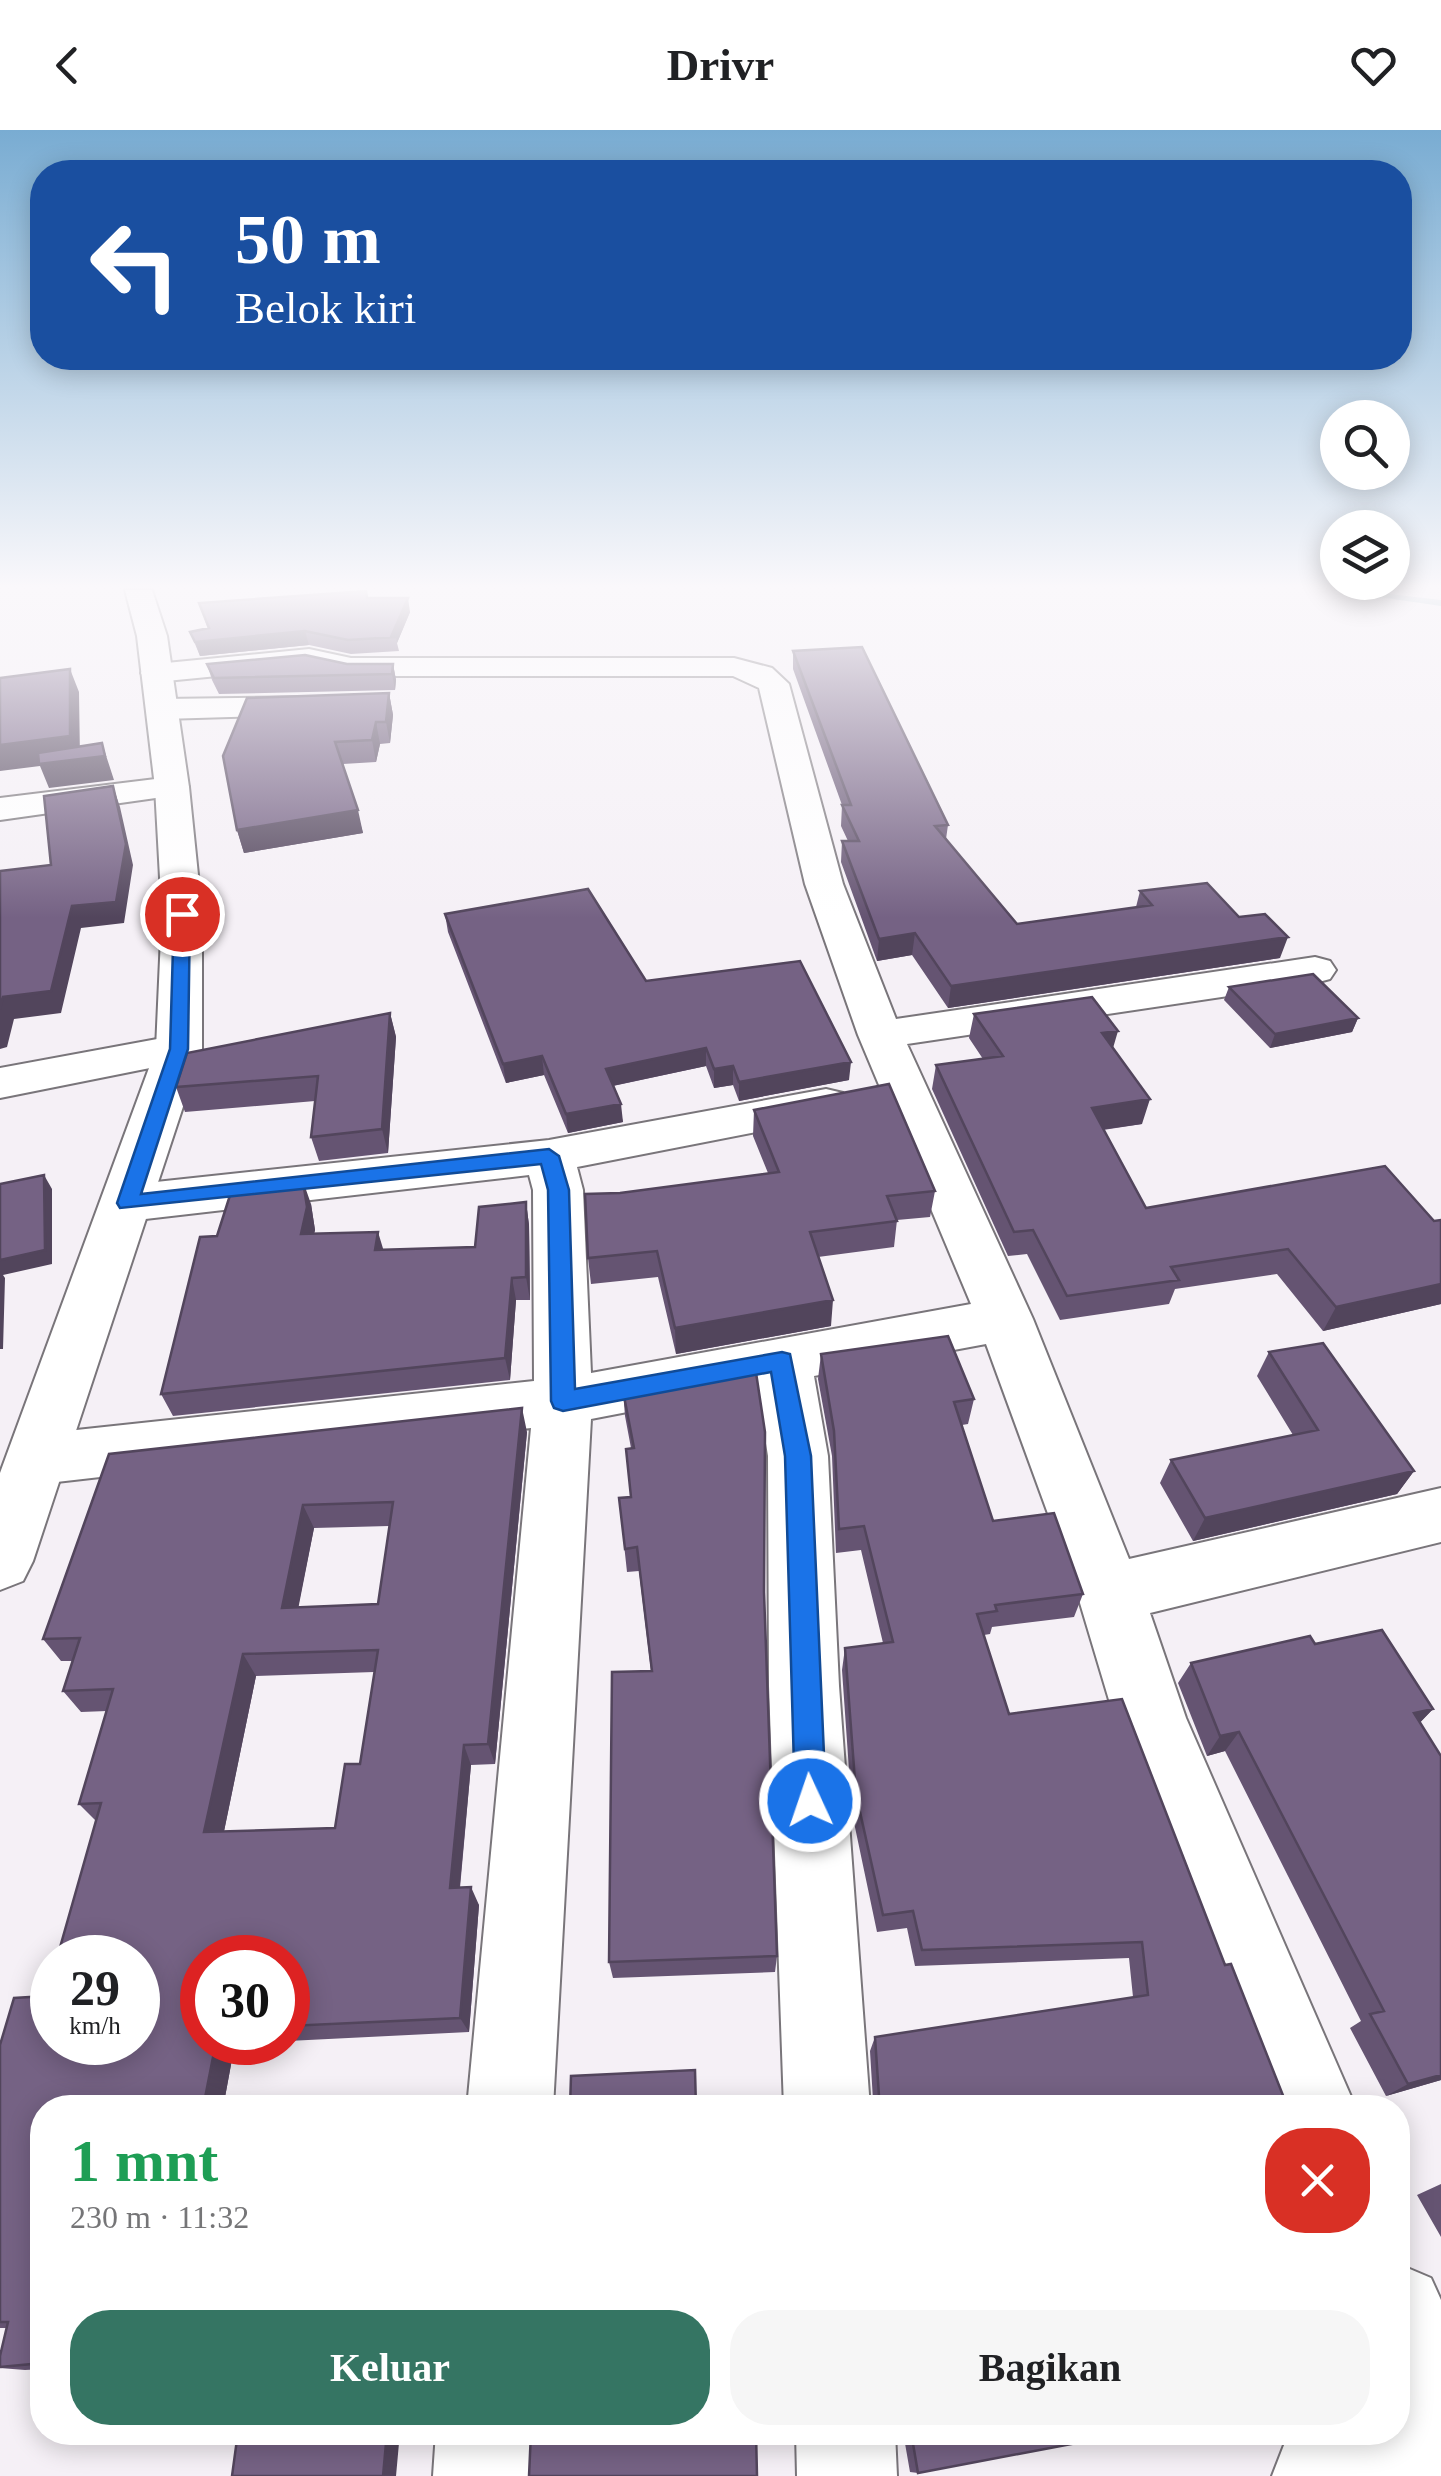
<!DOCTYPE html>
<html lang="id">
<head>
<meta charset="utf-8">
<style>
  :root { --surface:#fff; --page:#f6f6f6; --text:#202124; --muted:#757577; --accent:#357563 }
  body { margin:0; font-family:Georgia,serif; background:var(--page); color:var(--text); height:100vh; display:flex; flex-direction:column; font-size:38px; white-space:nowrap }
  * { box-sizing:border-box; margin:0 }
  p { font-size:32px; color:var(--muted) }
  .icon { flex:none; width:55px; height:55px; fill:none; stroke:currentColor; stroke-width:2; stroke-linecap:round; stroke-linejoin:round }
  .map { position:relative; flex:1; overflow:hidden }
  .side { position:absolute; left:30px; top:1965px; width:1380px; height:350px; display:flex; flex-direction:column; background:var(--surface); border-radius:40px; box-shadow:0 5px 25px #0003 }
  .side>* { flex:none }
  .guide { position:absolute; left:30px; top:30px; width:1382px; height:210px; border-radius:40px; box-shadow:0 5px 25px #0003; background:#1a4fa0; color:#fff; overflow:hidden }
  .controls { position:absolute; left:1320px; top:270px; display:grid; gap:20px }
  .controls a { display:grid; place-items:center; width:90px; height:90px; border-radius:50%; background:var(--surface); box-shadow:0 5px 25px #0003; font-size:50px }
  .speed { position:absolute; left:30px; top:1805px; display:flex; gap:20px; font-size:50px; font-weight:700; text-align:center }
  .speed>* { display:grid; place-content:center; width:130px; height:130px; border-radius:50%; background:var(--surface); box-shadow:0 5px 25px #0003; line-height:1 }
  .speed small { font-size:25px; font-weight:400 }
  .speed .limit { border:15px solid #d22; background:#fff; color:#111 }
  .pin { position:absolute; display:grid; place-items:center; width:85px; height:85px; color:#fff; margin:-42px; border:5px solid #fff; border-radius:50%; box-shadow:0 2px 10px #0007 }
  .me { position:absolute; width:110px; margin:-55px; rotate:357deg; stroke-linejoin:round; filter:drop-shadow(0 0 8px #0008) }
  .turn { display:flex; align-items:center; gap:35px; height:210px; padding:0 40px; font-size:45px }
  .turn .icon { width:130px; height:130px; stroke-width:2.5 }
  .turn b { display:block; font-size:70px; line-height:85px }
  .round { display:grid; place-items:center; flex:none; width:105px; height:105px; border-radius:40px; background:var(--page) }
  .head { display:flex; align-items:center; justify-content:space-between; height:170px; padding:0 40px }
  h1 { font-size:60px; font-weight:600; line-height:75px; color:#1e9e55 }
  .action { display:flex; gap:20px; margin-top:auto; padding:20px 40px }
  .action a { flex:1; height:115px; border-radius:40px; background:var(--accent); color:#fff; font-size:40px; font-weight:600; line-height:115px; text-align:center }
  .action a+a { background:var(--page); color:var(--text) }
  header { display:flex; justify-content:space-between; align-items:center; height:130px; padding:0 40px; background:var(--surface); font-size:45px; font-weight:600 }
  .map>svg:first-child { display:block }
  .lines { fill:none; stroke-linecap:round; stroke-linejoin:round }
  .stream { fill:#72a0b2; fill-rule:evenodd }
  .street-casing { stroke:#79757a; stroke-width:4 }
  .secondary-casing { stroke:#79757a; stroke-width:4 }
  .street { fill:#fff; fill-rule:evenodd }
  .secondary { fill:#fff; fill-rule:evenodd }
  .wall { fill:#655472; fill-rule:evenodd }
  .shaded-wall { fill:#52455c }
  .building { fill:#756284; stroke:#52455c; stroke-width:2.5; fill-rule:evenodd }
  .route { fill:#1a73e8; stroke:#114b97; stroke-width:2.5 }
</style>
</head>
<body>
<header><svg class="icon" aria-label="back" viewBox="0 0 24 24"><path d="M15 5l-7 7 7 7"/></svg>Drivr<svg class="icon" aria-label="heart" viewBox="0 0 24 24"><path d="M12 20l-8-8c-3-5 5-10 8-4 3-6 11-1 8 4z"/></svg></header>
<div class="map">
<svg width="1441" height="2346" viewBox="0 0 1441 2346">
  <rect width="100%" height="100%" fill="#f5f0f6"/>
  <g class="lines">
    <path class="stream" d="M1331,460H1355L1441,470V476Z"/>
    <defs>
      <path id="street" d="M309,519L351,528H734L772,538L789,554L843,754L896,889L1315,827L1330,831L1336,840L1330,849L1315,853L907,914L1033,1189L1129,1429L1441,1358V1412L1150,1483L1186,1588L1356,1978H1270L1115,1590L1077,1463L986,1214L814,1246L828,1326L839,1556L870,1978H784L769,1556L768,1326L757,1257L591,1289L553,1978H467L531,1298L39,1354L17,1347L8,1329L17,1311L39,1304L534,1251L533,1060L529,1045L128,1091L110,1085L102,1073L110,1061L128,1055L549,1010L826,959L843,963L850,974L843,985L577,1037L583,1060L591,1243L971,1174L858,905L805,754L759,558L733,546H351L309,537L156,552L145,549L141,543L145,537L156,534Z
        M315,567L326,570L331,577L326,584L163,589L152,586L147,579L152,572L163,569Z
        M172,647L184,650L189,657L184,664L0,690V668Z
        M179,905L195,909L202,919L195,929L0,968V938Z
        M1398,2134L1431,2148L1441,2170V2346H1272L1286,2310L1305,2302H1398Z
        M436,2302H535L533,2346H433Z
        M796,2302H895L897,2346H797Z"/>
      <path id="secondary" d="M125,460H152L167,506L189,657L202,784V919L33,1431L23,1451L0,1460V1343L156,919L162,784L155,657L137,506Z"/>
    </defs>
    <use href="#street" class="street-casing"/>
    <use href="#secondary" class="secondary-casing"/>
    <use href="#street" class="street"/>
    <use href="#secondary" class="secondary"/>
  </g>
  <path class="wall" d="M367,468L410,482L397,513L399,521L351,524L309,515L200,526L190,502L208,499L199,473Z
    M793,521L948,695L946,709L1017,794L1136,777L1140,761L1239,787L1280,828L948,878L912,825L877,831L841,732L842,711H848L841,696L842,675L793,539Z
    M207,534H393L396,550L395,560L219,564L212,550Z
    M389,563L393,585L390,613L380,614L376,632L343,634L363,703L244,723L237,700Z
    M445,784L646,851L849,950L739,971L733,955L714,958L706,936L613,956L623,992L568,1003L544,945L506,953L448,802Z
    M1229,857L1358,888L1352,902L1270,918L1224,870Z
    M390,883L396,907L388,1023L319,1031L311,1007L315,971L185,982L176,957Z
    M974,884L1113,918L1142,994L1103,1000L1146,1078L1434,1091L1441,1090V1174L1323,1201L1277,1144L1175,1159L1169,1174L1060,1190L1027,1124L1008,1126L932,959L936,935L983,929L969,908Z
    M754,980L935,1061L930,1087L897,1090L894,1117L818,1127L831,1196L676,1224L658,1147L591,1154L588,1128L620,1063L768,1043L753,1006Z
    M526,1072L529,1095L530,1170H516L510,1250L173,1286L161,1264L217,1106L311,1074L315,1100L314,1104L383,1120L475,1117Z
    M1269,1222L1414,1341L1397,1364L1193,1411L1160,1353L1171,1330L1293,1305L1257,1246Z
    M821,1224L974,1269L968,1294L962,1295L993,1391L1083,1464L1074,1487L992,1497L990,1504L984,1505L1009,1584L1225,1835L1288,1978H850L853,1970H873L870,1921L875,1907L1133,1867L1129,1828L915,1836L907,1798L877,1802L852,1683L842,1540L845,1518L883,1513L861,1420L836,1423L832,1326L818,1249Z
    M623,1261L764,1462L777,1826L775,1842L613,1848L609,1832L651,1541L639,1441L627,1442L619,1368L630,1367L631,1318L625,1286Z
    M527,1302L495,1634L471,1635L460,1758L479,1775L469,1902L288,1911V1828L202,1912H245L235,1913L223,1978H42V2239L25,2240L0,2238L7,2198H0V1915L46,1866L96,1691L79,1674L107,1581L81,1582L63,1561L73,1531H61L43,1509L109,1324ZM389,1396L378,1474L298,1477L314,1398ZM374,1542L360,1634L335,1698L224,1701L256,1546Z
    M1315,1514L1433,1579L1420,1592L1441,1950L1386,1966L1350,1898L1361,1891L1225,1621L1207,1626L1178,1553L1191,1533Z
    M1441,2054V2107L1417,2065Z
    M903,2302H1080L918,2343L910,2342Z"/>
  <path class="shaded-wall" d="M408,468L410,482L397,513L396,507H391Z
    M305,501L309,515L200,526L195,512Z
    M393,534L396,550L395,560L392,544Z
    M70,539L79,562L80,629L102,613L114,650L49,658L40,636L0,641V615Z
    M389,563L393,585L390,613L386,592Z
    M376,592L380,614L376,632L372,610Z
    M113,656L120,677L133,735L124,793L81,798L61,883L14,889L7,917L0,919V879L3,867L72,776Z
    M358,680L363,703L244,723L237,700Z
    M915,803L912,825L877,831L879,809Z
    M1288,807L1280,828L948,878L951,856Z
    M390,883L396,907L388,1023L382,999Z
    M1358,888L1352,902L1270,918L1275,904Z
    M1118,901L1111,925L1102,903Z
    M706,918V936L607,957L606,939Z
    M542,926L544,945L506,953L503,934Z
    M851,932L849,950L739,971V952Z
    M733,936V955L714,958V939Z
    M1150,969L1142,994L1085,1002L1092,978Z
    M621,974L623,992L568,1003L566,984Z
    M44,1045L52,1059V1134L3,1145L5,1148L3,1219H0V1130Z
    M303,1051L311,1074L315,1100L308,1127L301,1104Z
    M526,1072L529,1095L530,1170L526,1147Z
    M378,1102L385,1125L375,1120Z
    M512,1148L516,1170L510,1250L505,1228Z
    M1441,1154V1174L1323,1201L1336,1177Z
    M833,1170L831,1196L676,1224L675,1198Z
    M522,1278L527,1302L495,1634L488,1614Z
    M1414,1341L1397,1364L1193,1411L1205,1388Z
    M303,1375L314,1398L294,1500L282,1478Z
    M243,1524L256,1546L220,1721L204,1702Z
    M1433,1579L1414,1599V1583Z
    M1239,1602L1225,1621L1207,1626L1220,1606Z
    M464,1615L471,1635L458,1775L450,1758Z
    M471,1757L479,1775L469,1902L460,1888Z
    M216,1912L235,1913L223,1978H203Z
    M1441,1945V1950L1386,1966L1408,1954Z
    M387,2302H400L396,2346H383Z"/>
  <path class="building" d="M366,461L367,468H408L391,507H396L348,510L305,501L195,512L190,502L209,498L199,473Z
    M862,517L948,695L935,696L1017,794L1152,775L1140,761L1207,753L1239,787L1265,784L1288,807L951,856L915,803L879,809L842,711H859L842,675H851L793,521Z
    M305,525L347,534H393L392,544L214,548L207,534Z
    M70,539V606L0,615V548Z
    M389,563L386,592H376L372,610L335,612L358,680L237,700L223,626L247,568Z
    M102,613L105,626L39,634L38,623Z
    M113,656L126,714L116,772L72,776L51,861L3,867L0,879V741L51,735L44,666Z
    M588,759L646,851L800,831L851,932L739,952L733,936L714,939L706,918L606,939L621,974L566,984L542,926L503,934L445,784Z
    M1313,844L1358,888L1275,904L1229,857Z
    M1092,867L1118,901L1102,903L1150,969L1092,978L1146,1078L1385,1036L1434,1091L1441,1090V1154L1336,1177L1288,1119L1171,1137L1179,1150L1067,1166L1033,1100L1014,1102L936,935L1003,926L974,884Z
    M390,883L382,999L311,1007L318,946L176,957L187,923Z
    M889,954L935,1061L887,1066L897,1091L810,1102L833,1170L675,1198L657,1121L588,1128L585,1064L620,1063L779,1042L754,980Z
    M44,1045L45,1120L0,1130V1054Z
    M303,1051L307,1077L301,1104L378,1102L375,1120L475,1117L479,1077L526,1072V1147L512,1148L505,1228L161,1264L200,1107L217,1106L232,1059Z
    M948,1206L974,1269L954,1272L993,1391L1054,1383L1083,1464L995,1475L997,1481L977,1484L1009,1584L1122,1569L1225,1835L1231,1834L1288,1978H854L853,1970H875L879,1966L875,1907L1148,1865L1142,1812L922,1820L913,1781L883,1785L856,1664L845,1518L893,1512L864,1396L839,1399L834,1301L821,1224Z
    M1323,1213L1414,1341L1205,1388L1171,1330L1318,1300L1269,1222Z
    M755,1236L765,1302L764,1462L777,1826L609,1832L612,1542L652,1541L637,1417L625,1419L619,1368L631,1367L626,1319L634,1318L623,1261Z
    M522,1278L488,1614L464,1615L450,1758L471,1757L460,1888L288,1896V1828H202V1912H216L203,1978H42V2233L0,2237V2226L8,2192H0V1915L14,1868L46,1866L52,1844V1912H138V1828H57L101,1673L79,1674L113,1559L63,1561L80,1508L43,1509L109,1324ZM393,1372L378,1474L282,1478L303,1375ZM378,1520L360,1634H345L335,1698L204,1702L243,1524Z
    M1382,1500L1433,1579L1414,1583L1441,1626V1945L1408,1954L1370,1884L1384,1881L1239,1602L1220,1606L1191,1533L1310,1506L1315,1514Z
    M695,1940L696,1978H570L571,1946Z
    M238,2302H387L383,2346H232Z
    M531,2302H756L757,2346H529Z
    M911,2302H1080L1082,2312L918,2343Z"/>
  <linearGradient id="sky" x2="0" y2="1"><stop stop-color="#79acd2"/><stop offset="0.58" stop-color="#faf8fb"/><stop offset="1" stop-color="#faf8fb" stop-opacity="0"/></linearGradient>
  <rect width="1441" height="788" fill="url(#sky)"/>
  <path class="route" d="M182,779L190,784L188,919L141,1064L549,1019L559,1026L569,1060L575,1259L782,1222L790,1224L811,1326L826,1671L821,1682L810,1686L800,1682L795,1671L785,1326L771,1242L563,1281L554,1278L551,1271L548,1060L541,1034L120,1078L117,1073L170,919L174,784Z"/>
</svg>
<div class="controls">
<a><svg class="icon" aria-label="search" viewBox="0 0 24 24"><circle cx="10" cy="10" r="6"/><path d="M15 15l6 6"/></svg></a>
<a><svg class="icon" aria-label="layers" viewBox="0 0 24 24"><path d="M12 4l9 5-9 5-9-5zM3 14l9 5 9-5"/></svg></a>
</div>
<div class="speed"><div>29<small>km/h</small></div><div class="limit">30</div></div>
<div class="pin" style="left:182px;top:784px;background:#d93025"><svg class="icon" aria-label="arrive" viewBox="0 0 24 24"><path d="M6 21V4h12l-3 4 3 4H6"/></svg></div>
<svg class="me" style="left:810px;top:1671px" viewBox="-20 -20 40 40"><circle r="17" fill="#1a73e8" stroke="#fff" stroke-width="3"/><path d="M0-11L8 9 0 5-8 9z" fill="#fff"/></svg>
<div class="guide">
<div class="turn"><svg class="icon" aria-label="left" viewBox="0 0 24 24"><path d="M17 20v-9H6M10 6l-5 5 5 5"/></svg><div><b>50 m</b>Belok kiri</div></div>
</div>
<section class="side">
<div class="head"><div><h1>1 mnt</h1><p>230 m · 11:32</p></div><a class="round" style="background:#d93025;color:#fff"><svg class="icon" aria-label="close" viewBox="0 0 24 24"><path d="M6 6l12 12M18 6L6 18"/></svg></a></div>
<div class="action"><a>Keluar</a><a>Bagikan</a></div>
</section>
</div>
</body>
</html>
